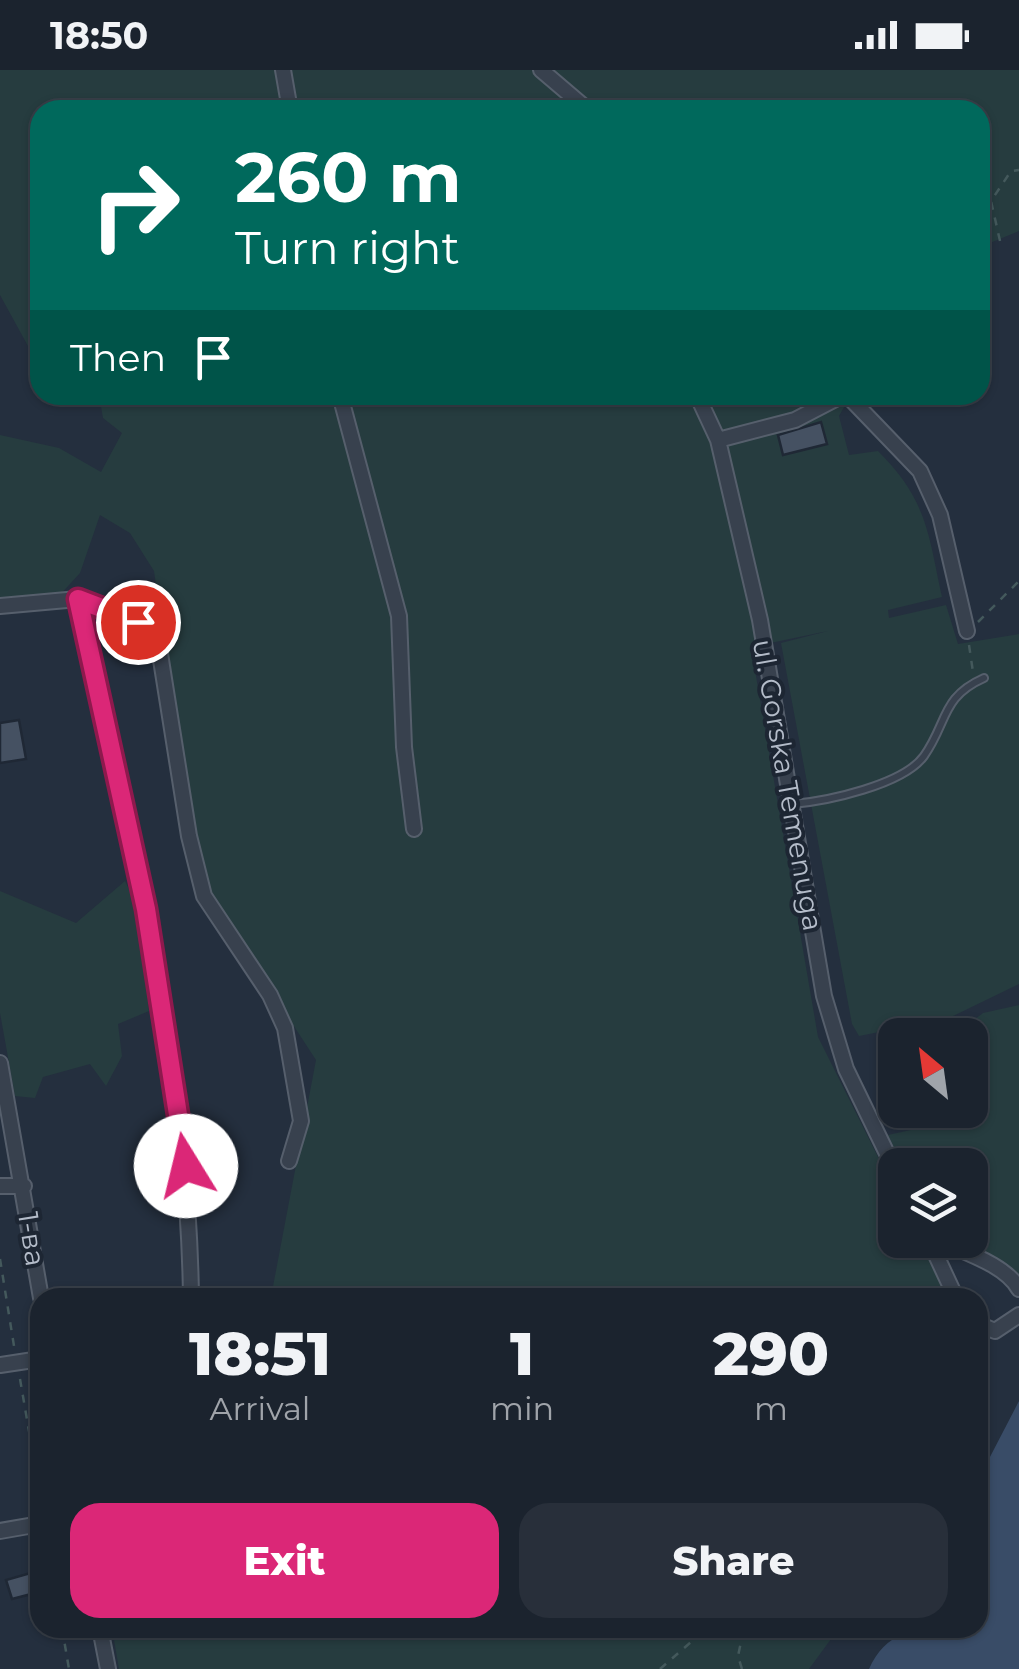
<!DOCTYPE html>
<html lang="en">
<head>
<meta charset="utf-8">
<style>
  :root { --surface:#1b232e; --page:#282f3a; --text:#f1f3f6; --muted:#a0a4aa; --line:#39404a; --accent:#db2777 }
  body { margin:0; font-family:Montserrat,sans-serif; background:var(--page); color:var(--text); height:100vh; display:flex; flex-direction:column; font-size:38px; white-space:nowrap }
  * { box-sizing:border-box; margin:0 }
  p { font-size:32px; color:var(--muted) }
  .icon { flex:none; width:55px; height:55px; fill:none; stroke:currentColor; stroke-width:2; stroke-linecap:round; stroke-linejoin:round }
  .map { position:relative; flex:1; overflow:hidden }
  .side { position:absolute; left:30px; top:1218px; width:958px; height:350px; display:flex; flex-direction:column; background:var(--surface); border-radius:30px; box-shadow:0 2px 8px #0004,0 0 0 2px var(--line) }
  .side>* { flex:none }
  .top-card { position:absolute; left:30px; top:30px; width:960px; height:305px; border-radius:30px; box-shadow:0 2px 8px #0004,0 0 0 2px var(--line); background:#00695c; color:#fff; overflow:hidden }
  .needle { width:65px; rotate:331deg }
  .fabs { position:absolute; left:878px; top:948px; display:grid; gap:20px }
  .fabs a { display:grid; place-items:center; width:110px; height:110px; border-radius:20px; background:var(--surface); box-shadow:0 2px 8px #0004,0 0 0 2px var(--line); font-size:50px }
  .pin { position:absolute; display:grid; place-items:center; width:85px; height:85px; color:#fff; margin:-42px; border:5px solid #fff; border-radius:50%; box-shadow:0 2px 10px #0007 }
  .me { position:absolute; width:110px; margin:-55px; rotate:351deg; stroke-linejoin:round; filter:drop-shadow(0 0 8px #0008) }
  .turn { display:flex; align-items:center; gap:35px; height:210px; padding:0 40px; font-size:45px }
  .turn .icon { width:130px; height:130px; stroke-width:2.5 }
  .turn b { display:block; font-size:70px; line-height:85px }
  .then { display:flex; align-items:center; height:95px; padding:0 40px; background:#0003; gap:20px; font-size:38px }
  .eta { display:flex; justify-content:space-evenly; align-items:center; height:170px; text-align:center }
  .eta b { font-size:60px; font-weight:800; line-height:70px }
  .primary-button { display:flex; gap:20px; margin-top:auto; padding:20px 40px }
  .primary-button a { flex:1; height:115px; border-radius:30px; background:var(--accent); color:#fff; font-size:40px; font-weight:800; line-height:115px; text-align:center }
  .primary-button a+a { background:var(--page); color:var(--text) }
  .status { display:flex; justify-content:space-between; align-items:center; height:70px; padding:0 50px; background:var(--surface); direction:ltr }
  .status svg { height:28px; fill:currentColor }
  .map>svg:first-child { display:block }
  .green { fill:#263c3f }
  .water { fill:#394c67 }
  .building { fill:#455162; stroke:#1f2835; stroke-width:2.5 }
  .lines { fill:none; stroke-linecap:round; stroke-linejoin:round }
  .service-casing { stroke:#565f6c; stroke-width:10 }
  .minor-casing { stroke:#565f6c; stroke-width:18 }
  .path { stroke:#44595c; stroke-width:2.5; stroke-dasharray:8 8; stroke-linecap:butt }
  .service { stroke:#38414e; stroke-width:6 }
  .minor { stroke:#38414e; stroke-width:14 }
  .route-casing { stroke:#8e194d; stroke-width:25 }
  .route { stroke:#db2777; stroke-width:18 }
  .labels { text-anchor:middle; stroke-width:8; stroke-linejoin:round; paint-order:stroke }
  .street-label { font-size:28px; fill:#b4bcc9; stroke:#1d2633 }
</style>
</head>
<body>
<div class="status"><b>18:50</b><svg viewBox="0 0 49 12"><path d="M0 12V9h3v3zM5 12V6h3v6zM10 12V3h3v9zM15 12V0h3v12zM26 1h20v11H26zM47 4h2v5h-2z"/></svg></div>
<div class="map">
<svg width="1019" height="1599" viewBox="0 0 1019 1599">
  <rect width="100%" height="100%" fill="#242f3e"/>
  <path class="green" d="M0,0H1019V161L980,177V40H40V298L0,225Z
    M99,325H851L839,346L849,385L878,381C927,430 928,462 942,527L888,540L889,548L946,535L958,574L1019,564V914L949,948L859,966L852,954L781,573L828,561L751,577L818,967L895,1121V1170H920L948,1227H271L316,990L207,823L183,703L154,501L130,463L100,445L80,503L58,527L0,532V365L59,378L101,402L122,363L103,348Z
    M125,811L139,839L149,941L118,954L122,986L106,1016L90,994L43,1007L35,1028L15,1026L0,943V821L76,853Z
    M1019,935V1204L958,1170H970V1095H902L888,1065L965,1048L964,1040H970V965H954L983,943Z
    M112,1558H872L831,1569L809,1599H119Z"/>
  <path class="water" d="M1019,1331V1599H869C890,1551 933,1558 978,1558V1410Z"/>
  <path class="building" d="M821,352L827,374L783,385L778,365Z
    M19,650L26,689L0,693V653Z
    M34,1502L39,1522L12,1529L6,1510Z"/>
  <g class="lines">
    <defs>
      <path id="service" d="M793,734C827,731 903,715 924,686C948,652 941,627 984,608"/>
      <path id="minor" d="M283,0L290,40
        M541,0L588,40
        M340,325L399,546L404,677L414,759
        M697,325L718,370L760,550L824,926L846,999L895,1100
        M847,325L920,401L940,445L967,561
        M718,370L795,350L843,325
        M78,529L138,552L158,571L189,766L204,826L270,925L285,958L301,1051L289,1091
        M0,536L78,529C129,759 188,991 191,1228
        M0,993L41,1228
        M0,1116H24
        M929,1170L956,1228
        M938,1170C963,1182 1005,1194 1019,1219
        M978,1254L995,1261L1019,1245
        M0,1295L40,1289
        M0,1461L40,1454
        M100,1558L108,1599"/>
    </defs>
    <use href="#service" class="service-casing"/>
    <use href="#minor" class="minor-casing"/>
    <path class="path" d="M1000,171L991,131L1011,101L1019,100
      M978,552L1019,511
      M969,575L973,602
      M0,1189L14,1276
      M20,1309L40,1425
      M62,1558L69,1599
      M660,1599L707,1558
      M742,1599L738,1586L744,1558"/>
    <use href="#service" class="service"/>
    <use href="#minor" class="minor"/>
  </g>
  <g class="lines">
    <defs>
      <path id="route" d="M138,552L78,529L146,839L186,1096"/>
    </defs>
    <use href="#route" class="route-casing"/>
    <use href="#route" class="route"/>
  </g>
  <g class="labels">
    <g class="street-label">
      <text transform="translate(788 715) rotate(80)" y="10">ul. Gorska Temenuga</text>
      <text transform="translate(32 1169) rotate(81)" y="10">1-ва</text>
    </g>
  </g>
</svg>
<div class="fabs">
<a><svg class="needle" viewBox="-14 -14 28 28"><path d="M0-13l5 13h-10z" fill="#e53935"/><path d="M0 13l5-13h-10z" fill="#a0a4aa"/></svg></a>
<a><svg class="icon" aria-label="layers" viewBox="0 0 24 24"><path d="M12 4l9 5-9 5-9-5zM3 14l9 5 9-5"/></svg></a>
</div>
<div class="pin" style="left:138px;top:552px;background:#d93025"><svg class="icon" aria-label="arrive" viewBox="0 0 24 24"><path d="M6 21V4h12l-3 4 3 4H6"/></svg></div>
<svg class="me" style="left:186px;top:1096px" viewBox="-20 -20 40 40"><circle r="19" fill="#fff"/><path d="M0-13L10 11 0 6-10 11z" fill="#db2777"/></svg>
<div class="top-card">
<div class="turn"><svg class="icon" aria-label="right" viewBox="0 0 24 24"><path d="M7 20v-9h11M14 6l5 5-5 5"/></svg><div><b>260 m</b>Turn right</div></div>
<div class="then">Then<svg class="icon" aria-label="arrive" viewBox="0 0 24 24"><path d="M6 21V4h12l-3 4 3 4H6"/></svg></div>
</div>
<section class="side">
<div class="eta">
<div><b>18:51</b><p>Arrival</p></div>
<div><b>1</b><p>min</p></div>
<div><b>290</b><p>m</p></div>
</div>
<div class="primary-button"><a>Exit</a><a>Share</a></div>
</section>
</div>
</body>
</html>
